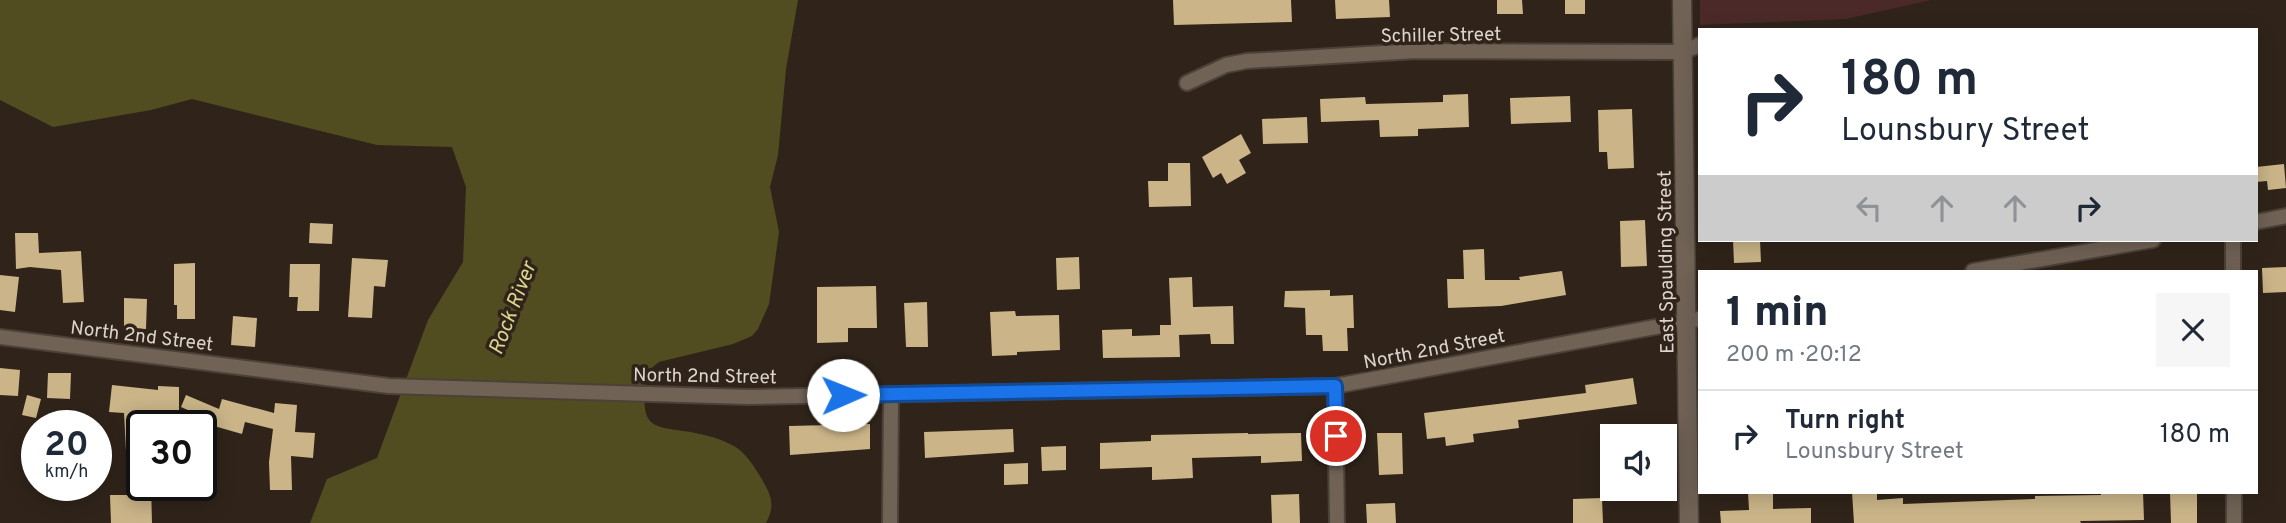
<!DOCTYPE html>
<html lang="en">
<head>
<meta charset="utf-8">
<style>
  :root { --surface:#fff; --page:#f6f6f7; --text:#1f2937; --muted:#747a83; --line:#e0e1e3 }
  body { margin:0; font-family:Overpass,sans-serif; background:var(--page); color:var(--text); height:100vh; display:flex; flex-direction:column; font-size:26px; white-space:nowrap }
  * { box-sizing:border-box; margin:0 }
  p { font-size:23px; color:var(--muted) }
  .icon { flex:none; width:38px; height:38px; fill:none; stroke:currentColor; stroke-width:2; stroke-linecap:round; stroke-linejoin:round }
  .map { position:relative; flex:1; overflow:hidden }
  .drawer { position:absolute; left:1698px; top:270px; width:560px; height:224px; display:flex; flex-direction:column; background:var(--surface); border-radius:0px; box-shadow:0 4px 18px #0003 }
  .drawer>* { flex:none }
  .top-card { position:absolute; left:1698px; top:28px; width:560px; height:214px; border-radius:0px; box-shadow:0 4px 18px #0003; background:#fff; color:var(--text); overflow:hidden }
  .fabs { position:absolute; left:1600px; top:424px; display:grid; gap:14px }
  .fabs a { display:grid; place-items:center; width:77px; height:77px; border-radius:0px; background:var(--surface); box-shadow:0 4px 18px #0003; font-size:35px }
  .speed { position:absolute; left:21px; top:410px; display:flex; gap:14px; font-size:35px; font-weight:700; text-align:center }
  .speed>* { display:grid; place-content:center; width:91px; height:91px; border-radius:50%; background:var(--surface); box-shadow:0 4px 18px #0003; line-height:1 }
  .speed small { font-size:18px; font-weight:400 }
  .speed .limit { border:4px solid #111; border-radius:10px; background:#fff; color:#111 }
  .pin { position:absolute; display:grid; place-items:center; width:60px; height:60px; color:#fff; margin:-30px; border:4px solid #fff; border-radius:50%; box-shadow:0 2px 7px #0007 }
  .me { position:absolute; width:77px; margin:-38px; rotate:89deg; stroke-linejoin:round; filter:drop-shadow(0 0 5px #0008) }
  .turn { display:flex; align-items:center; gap:24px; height:147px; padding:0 28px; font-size:32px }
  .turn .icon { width:91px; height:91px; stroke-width:2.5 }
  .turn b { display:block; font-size:49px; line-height:60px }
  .lanes { display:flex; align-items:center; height:66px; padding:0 28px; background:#0003; justify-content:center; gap:35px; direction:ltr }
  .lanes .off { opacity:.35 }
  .round { display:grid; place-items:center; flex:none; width:74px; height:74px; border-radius:0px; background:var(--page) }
  .summary { display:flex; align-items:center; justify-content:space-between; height:119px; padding:0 28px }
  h1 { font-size:42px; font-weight:800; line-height:52px }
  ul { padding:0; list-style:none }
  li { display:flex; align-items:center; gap:21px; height:91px; padding:0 28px; border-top:2px solid var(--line) }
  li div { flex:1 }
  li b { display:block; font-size:26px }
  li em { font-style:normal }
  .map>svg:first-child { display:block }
  .green { fill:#4b2929 }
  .water { fill:#514d21 }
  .building { fill:#cab488 }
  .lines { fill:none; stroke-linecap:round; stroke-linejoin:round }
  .minor-casing { stroke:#4b4138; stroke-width:18 }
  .tertiary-casing { stroke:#4b4138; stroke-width:21 }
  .minor { stroke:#706255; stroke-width:14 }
  .tertiary { stroke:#706255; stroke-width:18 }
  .route-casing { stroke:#114b97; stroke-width:18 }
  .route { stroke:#1a73e8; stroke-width:12 }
  .labels { text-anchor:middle; stroke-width:7; stroke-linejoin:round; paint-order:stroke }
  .street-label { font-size:19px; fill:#ddd4cd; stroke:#30241a }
  .water-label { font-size:21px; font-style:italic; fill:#dbd48c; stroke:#30241a }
</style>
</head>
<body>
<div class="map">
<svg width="2286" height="523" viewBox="0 0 2286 523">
  <rect width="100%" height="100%" fill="#30241a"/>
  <path class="green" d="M1700,0H1931L1846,19L1700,25Z"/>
  <path class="water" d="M0,0H798L786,69L778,155L770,187L779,232L769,304L758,329L752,336L733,344L659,362C646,371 646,379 645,394C642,427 656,427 683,431C699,433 716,437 730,444C747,452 755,468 764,483C773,499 774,508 766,523H310L327,479L377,458L428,320L463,262L466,187L452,147L377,145L192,99L151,110L53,127L0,100Z"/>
  <path class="building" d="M1173,0H1291L1292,22L1174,25Z
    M1335,0H1389L1390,17L1336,19Z
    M1497,0H1522L1523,14H1497Z
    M1565,0H1585V14H1565Z
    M1468,94L1469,127L1418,129V136L1380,137L1379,120L1321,122L1320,99L1365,97L1366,104L1443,102V95Z
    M1570,96L1571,122L1511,124L1510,98Z
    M1632,109L1634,168L1608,169L1607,152H1599L1598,110Z
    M1307,117L1308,143L1263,144L1262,119Z
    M1241,134L1251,153L1239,160L1246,173L1227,184L1221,173L1213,178L1202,157Z
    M1168,163H1190L1191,206L1149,207L1148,181H1168Z
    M2284,164L2286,188L2268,190L2267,181L2256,182V167Z
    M1645,220L1647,266L1621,267L1620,221Z
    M310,223L333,224L332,244L309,243Z
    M15,233H38L39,253L81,251L84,302L63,303L61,270L30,267L16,269Z
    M1733,240H1760L1761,262L1734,263Z
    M1484,249L1485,280H1520L1519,277L1562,271L1566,295L1501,306L1448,308L1447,279H1464L1463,250Z
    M1079,257L1080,289L1057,290L1056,258Z
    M352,258L388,260L385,287L374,286L372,318L348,317Z
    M195,263V319H177V305H174V264Z
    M290,264H320L319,311H297L298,297H289Z
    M2286,267V292L2263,293L2262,268Z
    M0,275L19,277L15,312L0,310Z
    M1192,277L1193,307L1233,306L1234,344H1211L1210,334L1179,335L1180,357L1103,358L1102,330L1132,329V336L1160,335V325H1171L1169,278Z
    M876,286L877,328H848V342L817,343V287Z
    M1330,290V296L1353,295L1354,328H1347L1348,351H1323L1322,335H1306L1305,308L1284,307L1285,291Z
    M124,298L147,299L146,329L124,328Z
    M927,302L928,347H906L904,303Z
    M1015,311L1016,316L1059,315L1060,350L1017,352V355L992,356L990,312Z
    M233,316L257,318L255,347L231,345Z
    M0,368L20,370L18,396L0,395Z
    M48,373H71L70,399L47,398Z
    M1633,378L1637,404L1518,420L1519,428L1473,434L1474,442L1446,446L1445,437L1427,439L1424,413L1586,393L1585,385Z
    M112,385L158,390V386L179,387V425H142V451H126L124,413L109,412Z
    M27,395L41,399L36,418L22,415Z
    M186,395L219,409L222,399L274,413L275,403L297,405L295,432L315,433L313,458L291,456L292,490H270L269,462L273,429L245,422L242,434L214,426L215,422L181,407Z
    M870,424V449L790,455L789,426Z
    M1013,429L1014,452L925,458L924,432Z
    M1248,433V434L1301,433L1302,461L1261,463V456L1192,458L1193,478L1152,480V467L1100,469V443L1151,441V435Z
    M1377,433H1402L1403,474L1379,475Z
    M1066,446V470L1042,471L1041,447Z
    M1028,463V484L1004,485V464Z
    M132,485H151L152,523H111L110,495H132Z
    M1748,492H1773V509L1811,508V523H1721L1720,511L1749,510Z
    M1852,492H1877V500L1903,498V504L2035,499V496L2101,495V492H2143L2144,520L2080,521L2081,523H1854Z
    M2170,492H2197V523H2171Z
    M1299,494L1300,523H1272L1271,495Z
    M1602,498L1603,523H1573V499Z
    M1395,503L1396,523H1367L1366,504Z"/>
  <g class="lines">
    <defs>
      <path id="minor" d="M1187,83L1226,65L1247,61L1417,51L1683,52L1699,45
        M2256,222L2286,216
        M2233,240V271
        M1973,271L2153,240
        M0,337L389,386L748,397L1335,386L1699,319
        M1335,386L1337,523
        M2234,492V523
        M890,523L891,394"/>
      <path id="tertiary" d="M1682,0L1689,523"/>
    </defs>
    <use href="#minor" class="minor-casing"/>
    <use href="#tertiary" class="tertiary-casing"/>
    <use href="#minor" class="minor"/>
    <use href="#tertiary" class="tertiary"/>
  </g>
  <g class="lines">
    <defs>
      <path id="route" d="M843,395L1335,386L1336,436"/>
    </defs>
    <use href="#route" class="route-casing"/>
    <use href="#route" class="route"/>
  </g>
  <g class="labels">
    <g class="street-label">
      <text transform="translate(1441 34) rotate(-1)" y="7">Schiller Street</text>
      <text transform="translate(1665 262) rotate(-91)" y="7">East Spaulding Street</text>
      <text transform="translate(142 335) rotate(7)" y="7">North 2nd Street</text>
      <text transform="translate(1434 348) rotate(-11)" y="7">North 2nd Street</text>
      <text transform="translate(705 375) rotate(1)" y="7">North 2nd Street</text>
    </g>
    <g class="water-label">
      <text transform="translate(512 308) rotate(-69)" y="7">Rock River</text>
    </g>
  </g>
</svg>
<div class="fabs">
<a><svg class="icon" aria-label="sound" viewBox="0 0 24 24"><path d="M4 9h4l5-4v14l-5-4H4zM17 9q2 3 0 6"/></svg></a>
</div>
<div class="speed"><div>20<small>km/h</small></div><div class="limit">30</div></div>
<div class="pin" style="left:1336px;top:436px;background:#d93025"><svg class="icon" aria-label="arrive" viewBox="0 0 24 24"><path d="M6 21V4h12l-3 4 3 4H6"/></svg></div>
<svg class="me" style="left:843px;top:395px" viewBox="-20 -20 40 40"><circle r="19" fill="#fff"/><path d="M0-13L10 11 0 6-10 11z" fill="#1a73e8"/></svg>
<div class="top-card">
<div class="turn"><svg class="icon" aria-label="right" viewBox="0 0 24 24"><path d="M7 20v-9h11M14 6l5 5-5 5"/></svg><div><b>180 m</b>Lounsbury Street</div></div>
<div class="lanes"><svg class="icon off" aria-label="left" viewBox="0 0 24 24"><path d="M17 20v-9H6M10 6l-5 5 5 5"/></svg><svg class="icon off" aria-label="ahead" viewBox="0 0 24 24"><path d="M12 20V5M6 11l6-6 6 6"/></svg><svg class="icon off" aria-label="ahead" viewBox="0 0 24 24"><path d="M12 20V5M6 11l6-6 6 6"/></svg><svg class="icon" aria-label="right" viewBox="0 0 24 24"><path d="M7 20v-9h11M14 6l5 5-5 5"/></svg></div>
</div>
<section class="drawer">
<div class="summary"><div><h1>1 min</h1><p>200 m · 20:12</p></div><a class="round"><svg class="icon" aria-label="close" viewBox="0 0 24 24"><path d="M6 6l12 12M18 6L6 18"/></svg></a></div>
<ul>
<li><svg class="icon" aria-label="right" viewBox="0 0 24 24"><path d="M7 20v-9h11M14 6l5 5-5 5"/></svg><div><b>Turn right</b><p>Lounsbury Street</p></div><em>180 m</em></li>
</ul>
</section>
</div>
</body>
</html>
